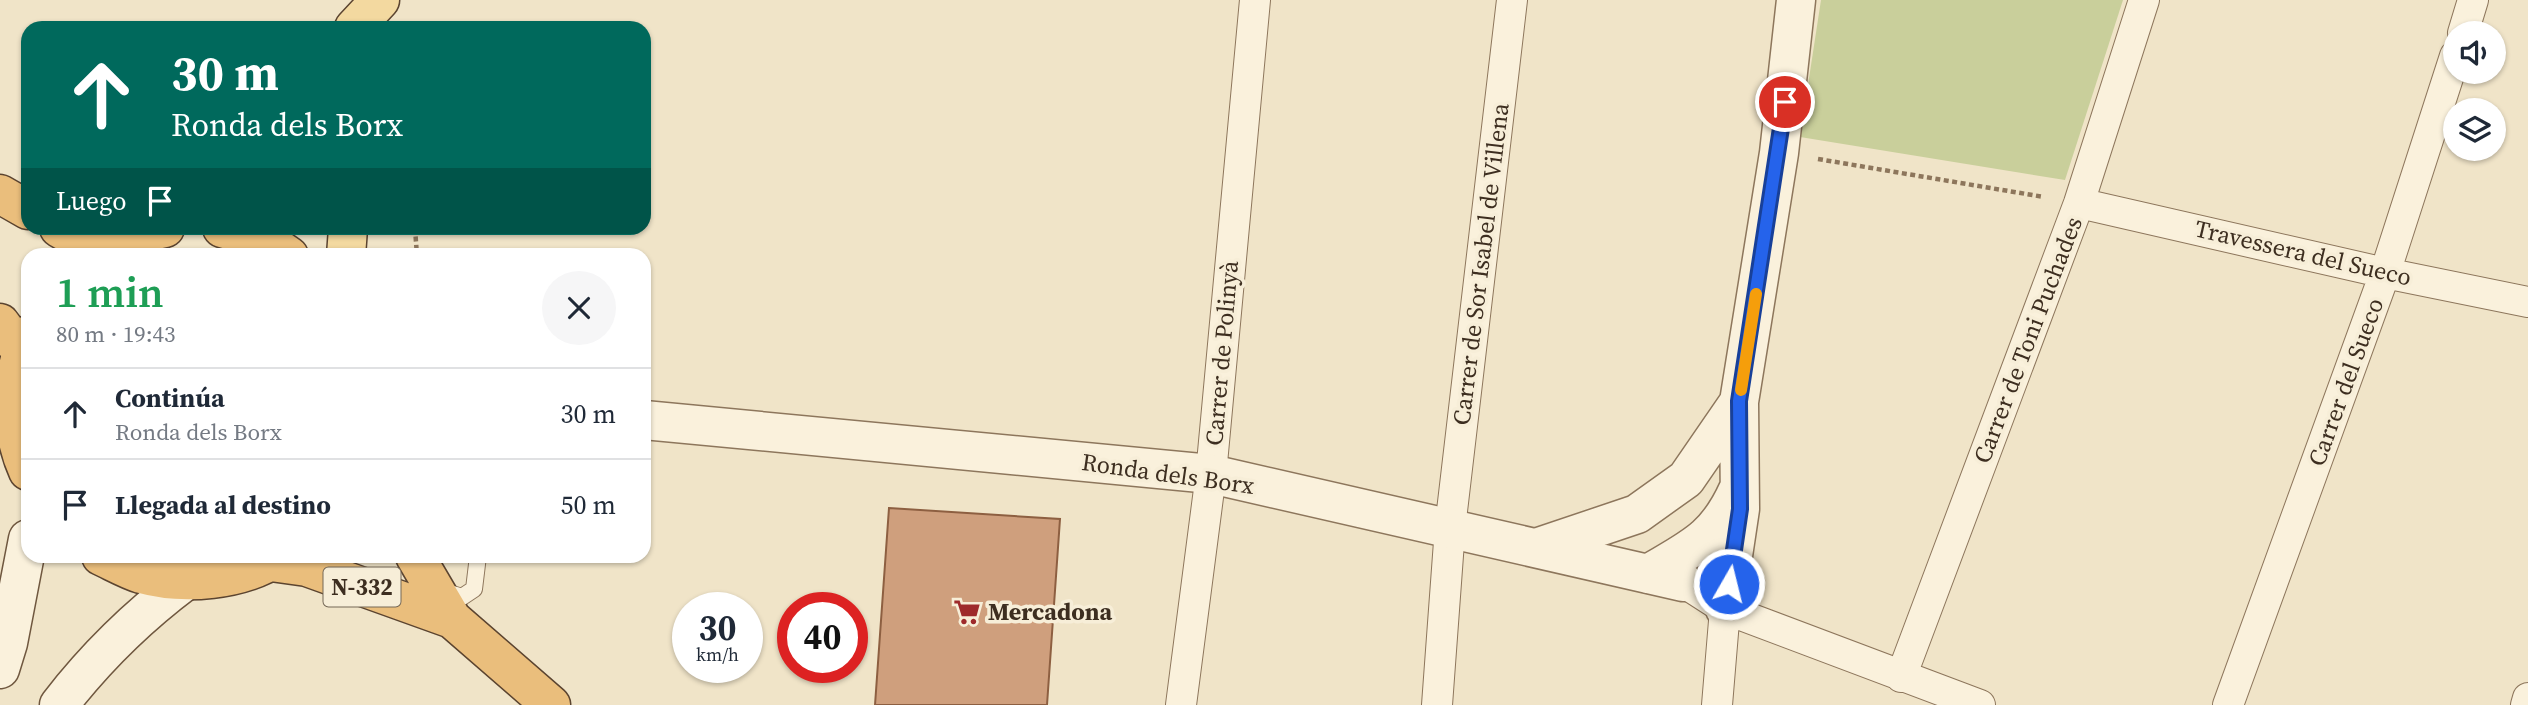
<!DOCTYPE html>
<html lang="es">
<head>
<meta charset="utf-8">
<style>
  :root { --surface:#fff; --page:#f6f6f7; --text:#1f2937; --muted:#747a83; --line:#e0e1e3 }
  body { margin:0; font-family:"Source Serif 4",serif; background:var(--page); color:var(--text); height:100vh; display:flex; flex-direction:column; font-size:26px; white-space:nowrap }
  * { box-sizing:border-box; margin:0 }
  p { font-size:23px; color:var(--muted) }
  .icon { flex:none; width:38px; height:38px; fill:none; stroke:currentColor; stroke-width:2; stroke-linecap:round; stroke-linejoin:round }
  .map { position:relative; flex:1; overflow:hidden }
  .drawer { position:absolute; left:21px; top:248px; width:630px; height:315px; display:flex; flex-direction:column; background:var(--surface); border-radius:21px; box-shadow:0 2px 5px #0004 }
  .drawer>* { flex:none }
  .guide { position:absolute; left:21px; top:21px; width:630px; height:214px; border-radius:21px; box-shadow:0 2px 5px #0004; background:#00695c; color:#fff; overflow:hidden }
  .fabs { position:absolute; left:2443px; top:21px; display:grid; gap:14px }
  .fabs a { display:grid; place-items:center; width:63px; height:63px; border-radius:50%; background:var(--surface); box-shadow:0 2px 5px #0004; font-size:35px }
  .speed { position:absolute; left:672px; top:592px; display:flex; gap:14px; font-size:35px; font-weight:700; text-align:center }
  .speed>* { display:grid; place-content:center; width:91px; height:91px; border-radius:50%; background:var(--surface); box-shadow:0 2px 5px #0004; line-height:1 }
  .speed small { font-size:18px; font-weight:400 }
  .speed .limit { border:10px solid #d22; background:#fff; color:#111 }
  .pin { position:absolute; display:grid; place-items:center; width:60px; height:60px; color:#fff; margin:-30px; border:4px solid #fff; border-radius:50%; box-shadow:0 2px 7px #0007 }
  .me { position:absolute; width:77px; margin:-38px; rotate:8deg; stroke-linejoin:round; filter:drop-shadow(0 0 5px #0008) }
  .turn { display:flex; align-items:center; gap:24px; height:147px; padding:0 35px; font-size:32px }
  .turn .icon { width:91px; height:91px; stroke-width:2.5 }
  .turn b { display:block; font-size:49px; line-height:60px }
  .then { display:flex; align-items:center; height:66px; padding:0 35px; background:#0003; gap:14px; font-size:26px }
  .round { display:grid; place-items:center; flex:none; width:74px; height:74px; border-radius:37px; background:var(--page) }
  .overview { display:flex; align-items:center; justify-content:space-between; height:119px; padding:0 35px }
  h1 { font-size:42px; font-weight:600; line-height:52px; color:#1e9e55 }
  ul { padding:0; list-style:none }
  li { display:flex; align-items:center; gap:21px; height:91px; padding:0 35px; border-top:2px solid var(--line) }
  li div { flex:1 }
  li b { display:block; font-size:26px }
  li em { font-style:normal }
  .map>svg:first-child { display:block }
  .green { fill:#c9cf9b }
  .building { fill:#cf9f7d; stroke:#8d5f41; stroke-width:2 }
  .lines { fill:none; stroke-linecap:round; stroke-linejoin:round }
  .service-casing { stroke:#8d765c; stroke-width:18 }
  .minor-casing { stroke:#8d765c; stroke-width:32 }
  .tertiary-casing { stroke:#8d765c; stroke-width:41 }
  .secondary-casing { stroke:#6f573f; stroke-width:41 }
  .primary-casing { stroke:#5b4430; stroke-width:41 }
  .trunk-casing { stroke:#5b4430; stroke-width:41 }
  .path { stroke:#8d765c; stroke-width:4.5; stroke-dasharray:5 3.5; stroke-linecap:butt }
  .service { stroke:#faf1dc; stroke-width:16 }
  .minor { stroke:#faf1dc; stroke-width:30 }
  .tertiary { stroke:#faf1dc; stroke-width:38 }
  .secondary { stroke:#faf1dc; stroke-width:38 }
  .primary { stroke:#f3d9a0; stroke-width:38 }
  .trunk { stroke:#eabe7c; stroke-width:38 }
  .route-casing { stroke:#184099; stroke-width:18 }
  .route { stroke:#2563eb; stroke-width:12 }
  .slow { stroke:#f59e0b; stroke-width:12 }
  .labels { text-anchor:middle; stroke-width:7; stroke-linejoin:round; paint-order:stroke }
  .shield { fill:#f7eed8; stroke:#756857; stroke-width:2 }
  .shield-label { font-size:23px; font-weight:bold; fill:#3d2e20 }
  .street-label { font-size:24px; fill:#3d2e20; stroke:#f7eed8 }
  .poi-label { font-size:24px; font-weight:bold; fill:#3d2e20; stroke:#f7eed8; text-anchor:start }
</style>
</head>
<body>
<div class="map">
<svg width="2528" height="705" viewBox="0 0 2528 705">
  <rect width="100%" height="100%" fill="#f0e4c8"/>
  <path class="green" d="M1821,0H2123L2065,180L1800,137Z"/>
  <path class="building" d="M889,508L1060,519L1047,705H875Z"/>
  <g class="lines">
    <defs>
      <path id="service" d="M443,591L462,597L474,589L478,556"/>
      <path id="minor" d="M2463,33L2473,0
        M2079,203L2385,273L2528,302
        M1683,582L1725,609L1980,705
        M1901,677L2079,203L2144,0
        M1181,705L1211,474L1255,0
        M1437,705L1450,528L1512,0
        M1717,705L1725,609
        M2228,705L2385,273L2455,56
        M2526,705L2528,698"/>
      <path id="tertiary" d="M644,420L1211,474L1683,582
        M1536,548L1637,514L1686,479L1739,402
        M1648,574C1692,548 1716,539 1738,490
        M1725,609L1740,509L1739,402L1779,153L1796,0"/>
      <path id="secondary" d="M0,669L8,643L28,539
        M59,705C96,657 137,617 185,581"/>
      <path id="primary" d="M354,28L380,0
        M346,256L348,228"/>
      <path id="trunk" d="M0,194L28,210
        M59,228L99,251
        M222,228L269,242L289,256
        M93,256L134,235L165,228
        M0,323L21,351
        M28,335C10,378 9,429 28,471
        M101,556C114,562 128,570 141,574C184,586 242,581 279,556
        M415,556L452,619L551,705
        M271,562L307,567L452,619"/>
    </defs>
    <use href="#service" class="service-casing"/>
    <use href="#minor" class="minor-casing"/>
    <use href="#tertiary" class="tertiary-casing"/>
    <use href="#secondary" class="secondary-casing"/>
    <use href="#primary" class="primary-casing"/>
    <use href="#trunk" class="trunk-casing"/>
    <path class="path" d="M1818,159L2044,197
      M415,228L417,256"/>
    <use href="#service" class="service"/>
    <use href="#minor" class="minor"/>
    <use href="#tertiary" class="tertiary"/>
    <use href="#secondary" class="secondary"/>
    <use href="#primary" class="primary"/>
    <use href="#trunk" class="trunk"/>
  </g>
  <g class="lines">
    <defs>
      <path id="route" d="M1729,584L1740,509L1739,401L1785,102"/>
    </defs>
    <use href="#route" class="route-casing"/>
    <use href="#route" class="route"/>
    <path class="slow" d="M1741,390L1756,294"/>
  </g>
  <defs>
    <symbol id="supermarket-bare" viewBox="-9 -9 18 18"><path d="M-6-5.5h2.5l.6 2H6L4.5 2H-2.5L-4.4-4H-6ZM-1.5 3.2a1.3 1.3 0 1 0 .1 0ZM3 3.2a1.3 1.3 0 1 0 .1 0Z" fill="#9e2a2b" stroke="#f7eed8" stroke-width="2.5" paint-order="stroke"/></symbol>
  </defs>
  <g fill-rule="evenodd">
    <use href="#supermarket-bare" x="948" y="593" width="38" height="38"/>
  </g>
  <g class="labels">
    <rect class="shield" x="323.5" y="567.5" width="77" height="39" rx="5"/>
    <g class="shield-label">
      <text x="362" y="595">N-332</text>
    </g>
    <g class="street-label">
      <text transform="translate(2303 253) rotate(13)" y="8">Travessera del Sueco</text>
      <text transform="translate(1481 264) rotate(-83)" y="8">Carrer de Sor Isabel de Villena</text>
      <text transform="translate(2028 340) rotate(-69)" y="8">Carrer de Toni Puchades</text>
      <text transform="translate(1222 353) rotate(-85)" y="8">Carrer de Polinyà</text>
      <text transform="translate(2346 382) rotate(-70)" y="8">Carrer del Sueco</text>
      <text transform="translate(1168 474) rotate(8)" y="8">Ronda dels Borx</text>
    </g>
    <g class="poi-label">
      <text x="988" y="620">Mercadona</text>
    </g>
  </g>
</svg>
<div class="fabs">
<a><svg class="icon" aria-label="sound" viewBox="0 0 24 24"><path d="M4 9h4l5-4v14l-5-4H4zM17 9q2 3 0 6"/></svg></a>
<a><svg class="icon" aria-label="layers" viewBox="0 0 24 24"><path d="M12 4l9 5-9 5-9-5zM3 14l9 5 9-5"/></svg></a>
</div>
<div class="speed"><div>30<small>km/h</small></div><div class="limit">40</div></div>
<div class="pin" style="left:1785px;top:102px;background:#d93025"><svg class="icon" aria-label="arrive" viewBox="0 0 24 24"><path d="M6 21V4h12l-3 4 3 4H6"/></svg></div>
<svg class="me" style="left:1729px;top:584px" viewBox="-20 -20 40 40"><circle r="17" fill="#2563eb" stroke="#fff" stroke-width="3"/><path d="M0-11L8 9 0 5-8 9z" fill="#fff"/></svg>
<div class="guide">
<div class="turn"><svg class="icon" aria-label="ahead" viewBox="0 0 24 24"><path d="M12 20V5M6 11l6-6 6 6"/></svg><div><b>30 m</b>Ronda dels Borx</div></div>
<div class="then">Luego<svg class="icon" aria-label="arrive" viewBox="0 0 24 24"><path d="M6 21V4h12l-3 4 3 4H6"/></svg></div>
</div>
<section class="drawer">
<div class="overview"><div><h1>1 min</h1><p>80 m · 19:43</p></div><a class="round"><svg class="icon" aria-label="close" viewBox="0 0 24 24"><path d="M6 6l12 12M18 6L6 18"/></svg></a></div>
<ul>
<li><svg class="icon" aria-label="ahead" viewBox="0 0 24 24"><path d="M12 20V5M6 11l6-6 6 6"/></svg><div><b>Continúa</b><p>Ronda dels Borx</p></div><em>30 m</em></li>
<li><svg class="icon" aria-label="arrive" viewBox="0 0 24 24"><path d="M6 21V4h12l-3 4 3 4H6"/></svg><div><b>Llegada al destino</b></div><em>50 m</em></li>
</ul>
</section>
</div>
</body>
</html>
